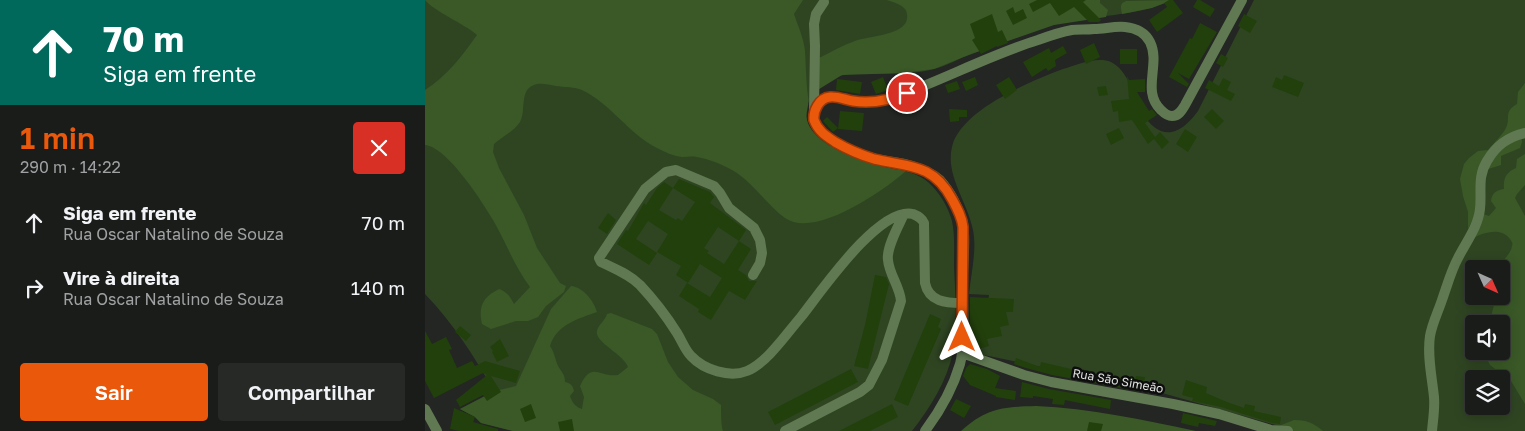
<!DOCTYPE html>
<html lang="pt">
<head>
<meta charset="utf-8">
<style>
  :root { --surface:#1a1c1a; --page:#272927; --text:#f1f3f6; --muted:#9fa1a2; --line:#383a39; --accent:#ea580c }
  body { margin:0; font-family:"Golos Text",sans-serif; background:var(--page); color:var(--text); height:100vh; display:flex; flex-direction:column; font-size:19px; white-space:nowrap }
  * { box-sizing:border-box; margin:0 }
  p { font-size:16px; color:var(--muted) }
  .icon { flex:none; width:28px; height:28px; fill:none; stroke:currentColor; stroke-width:2; stroke-linecap:round; stroke-linejoin:round }
  .map { position:relative; flex:1; overflow:hidden }
  .side { display:flex; flex-direction:column; background:var(--surface); width:425px }
  .side>* { flex:none }
  .guide { background:#00695c; color:#fff; overflow:hidden }
  .needle { width:32px; rotate:135deg }
  .controls { position:absolute; left:1040px; top:260px; display:grid; gap:10px }
  .controls a { display:grid; place-items:center; width:45px; height:45px; border-radius:5px; background:var(--surface); box-shadow:0 2px 12px #0003,0 0 0 1px var(--line); font-size:25px }
  .pin { position:absolute; display:grid; place-items:center; width:42px; height:42px; color:#fff; margin:-21px; border:2px solid #fff; border-radius:50%; box-shadow:0 1px 5px #0007 }
  .me { position:absolute; width:55px; margin:-28px; rotate:0deg; stroke-linejoin:round; filter:drop-shadow(0 0 4px #0008) }
  .turn { display:flex; align-items:center; gap:18px; height:105px; padding:0 20px; font-size:22px }
  .turn .icon { width:65px; height:65px; stroke-width:2.5 }
  .turn b { display:block; font-size:35px; line-height:42px }
  .round { display:grid; place-items:center; flex:none; width:52px; height:52px; border-radius:5px; background:var(--page) }
  .head { display:flex; align-items:center; justify-content:space-between; height:85px; padding:0 20px }
  h1 { font-size:30px; font-weight:600; line-height:38px; color:var(--accent) }
  .cta { display:flex; gap:10px; margin-top:auto; padding:10px 20px }
  .cta a { flex:1; height:58px; border-radius:5px; background:var(--accent); color:#fff; font-size:20px; font-weight:600; line-height:58px; text-align:center }
  .cta a+a { background:var(--page); color:var(--text) }
  ul { padding:0; list-style:none }
  li { display:flex; align-items:center; gap:15px; height:65px; padding:0 20px }
  li div { flex:1 }
  li b { display:block; font-size:19px }
  li em { font-style:normal }
  main { display:flex; flex:1; min-height:0 }
  .map>svg:first-child { display:block }
  .green { fill:#2f4522; fill-rule:evenodd }
  .forest { fill:#3a5927 }
  .building { fill:#22400c; fill-rule:evenodd }
  .lines { fill:none; stroke-linecap:round; stroke-linejoin:round }
  .minor { stroke:#607952; stroke-width:10 }
  .route-casing { stroke:#983908; stroke-width:12 }
  .route { stroke:#ea580c; stroke-width:9 }
  .labels { text-anchor:middle; stroke-width:5; stroke-linejoin:round; paint-order:stroke }
  .street-label { font-size:12px; fill:#e0e2df; stroke:#0d0e0d }
</style>
</head>
<body>
<main>
<section class="side">
<div class="guide">
<div class="turn"><svg class="icon" aria-label="ahead" viewBox="0 0 24 24"><path d="M12 20V5M6 11l6-6 6 6"/></svg><div><b>70 m</b>Siga em frente</div></div>
</div>
<div class="head"><div><h1>1 min</h1><p>290 m · 14:22</p></div><a class="round" style="background:#d93025;color:#fff"><svg class="icon" aria-label="close" viewBox="0 0 24 24"><path d="M6 6l12 12M18 6L6 18"/></svg></a></div>
<ul>
<li><svg class="icon" aria-label="ahead" viewBox="0 0 24 24"><path d="M12 20V5M6 11l6-6 6 6"/></svg><div><b>Siga em frente</b><p>Rua Oscar Natalino de Souza</p></div><em>70 m</em></li>
<li><svg class="icon" aria-label="right" viewBox="0 0 24 24"><path d="M7 20v-9h11M14 6l5 5-5 5"/></svg><div><b>Vire à direita</b><p>Rua Oscar Natalino de Souza</p></div><em>140 m</em></li>
</ul>
<div class="cta"><a>Sair</a><a>Compartilhar</a></div>
</section>
<div class="map">
<svg width="1100" height="431" viewBox="0 0 1100 431">
  <rect width="100%" height="100%" fill="#232622"/>
  <path class="green" d="M0,0H747C709,18 667,14 628,25C601,33 574,44 547,54C534,58 522,66 509,69C487,75 463,73 440,74C431,74 421,73 412,77C396,85 380,97 381,116C383,141 430,160 451,166C470,171 489,169 504,183C515,193 523,207 527,221C530,235 529,251 529,266C530,291 533,328 528,352C522,381 505,408 487,431H88L56,423L50,417L35,409L69,391C49,356 28,323 0,294Z
    M829,0H1100V431H853L854,426L723,389L554,354L564,295L544,294C546,274 552,250 548,230C543,203 520,175 527,147C535,110 606,81 638,69C652,65 672,56 686,62C711,74 709,120 736,131C751,137 765,122 773,111ZM1049,269H1076V296H1049ZM1049,324H1076V351H1049ZM1049,379H1076V406H1049Z"/>
  <path class="forest" d="M0,0H378L369,14C373,26 379,39 380,51C381,67 381,83 383,97C385,105 380,112 382,120C389,150 454,167 481,171C458,191 390,239 360,218C341,204 328,182 307,170C296,164 284,159 272,157C267,156 262,157 257,157C248,156 240,152 232,148C204,134 186,104 157,90C150,87 139,87 131,86C125,85 118,83 112,84C93,88 102,109 95,122C89,131 77,137 69,144L68,152L74,168L99,215L112,248L135,283L141,286L139,292L121,306L113,317L103,321H91L66,329L57,324C53,306 58,297 74,289C82,292 85,296 89,304L105,287C89,266 81,242 68,220C57,201 22,147 0,145V90C22,76 37,56 52,35C38,23 10,12 0,0Z
    M462,0H675V3L683,10L681,17L629,25L546,54L509,69L478,73L417,75L391,91L394,58C406,52 418,45 430,41C443,36 480,35 482,19C484,6 473,4 462,0Z
    M747,0L727,8L697,14C696,8 694,4 701,1Z
    M1100,83V130L1066,151L1052,211L1043,229V212L1038,196L1035,179L1039,164L1044,158L1053,151L1063,150C1068,144 1078,134 1081,128C1086,118 1078,112 1092,104L1093,92Z
    M1096,136L1097,142L1095,148L1076,156V165L1060,170L1072,151Z
    M1100,154V185L1092,194L1090,198L1100,216V404L1086,381L1065,365L1058,351H1076V324H1064L1069,305L1070,296H1076V269H1070C1076,263 1086,254 1087,246C1088,243 1087,242 1085,239C1076,226 1056,233 1045,240L1058,214L1064,216L1071,208L1066,201C1067,193 1071,190 1079,189C1078,179 1081,172 1091,168L1092,159Z
    M146,286C158,287 169,301 172,312C153,319 132,324 125,346C130,354 130,359 133,366C137,373 140,374 140,382C146,383 148,386 149,391L145,396C147,402 150,407 157,409L159,397L155,386C167,360 174,378 193,375L203,367C198,354 169,342 172,331C173,325 180,321 182,314L186,313L227,329L232,334L243,362L253,377L268,390L288,399L296,405C296,412 296,426 298,431H88L56,423L50,417L35,409L70,391L91,386L126,309Z
    M611,406C665,408 718,420 771,431H536C562,408 577,407 611,406Z
    M869,420C881,420 889,423 898,431H853L854,426Z"/>
  <path class="building" d="M612,0H661L658,2L676,20L674,22H664L649,7L634,16L625,3L608,12L604,4Z
    M744,0H748L758,13L732,32L724,20L742,7L739,3Z
    M772,0H775L790,9L785,17L768,7Z
    M588,7L590,13L598,9L602,18L588,25L581,11Z
    M567,14L573,32L577,30L583,43L572,47V46L556,54L547,40L550,38L545,24Z
    M819,14L832,21L825,33L813,26Z
    M775,23L792,32L764,79L753,73L764,84L762,87L744,77L765,38L767,39Z
    M669,43L675,57L661,64L655,50Z
    M638,46L642,53L630,60L631,66L623,71L621,68L607,77L598,62L624,48L626,53Z
    M695,49H712V64H695Z
    M796,54L803,58L798,67L791,63Z
    M859,75L879,83L873,97L847,87L851,77L857,80Z
    M702,76L704,80L720,79V92H712L724,111L727,109L732,115L720,123L730,137L735,132L744,142L737,149L729,139L723,144L707,120L694,122L693,111L688,112L686,101L704,99Z
    M458,77L463,90L451,94L446,82Z
    M550,77L553,85L541,91L537,82Z
    M584,77L592,90L580,99L571,85Z
    M798,78L806,82L802,90L810,94L806,101L780,88L784,80L794,86Z
    M412,79L437,82L435,94L411,90Z
    M532,81L535,89L523,93L520,85Z
    M681,86L683,95L674,96L672,87Z
    M524,109L542,110V117H534V121L525,122Z
    M787,109L799,121L791,129L779,117Z
    M415,111L439,113L437,131L413,129Z
    M402,117L413,128L408,132L398,121Z
    M694,128L699,138L686,145L681,134Z
    M760,129L772,137L763,152L751,144Z
    M254,179L285,192L289,197L285,203L321,230L314,241L326,249L313,270L321,275L324,281H332L320,300L304,291L286,320L273,312L274,309L254,296L262,283L285,297L297,278L275,264L263,283L251,275L256,266L232,252L243,234L223,221L211,239L232,253L224,265L192,244L201,230L203,231L219,203L221,205L232,188L239,182L248,188L234,210L251,220L253,218L257,221L270,202L248,188ZM293,227L314,241L299,264L282,253L284,251L279,248Z
    M183,213L191,220L182,234L173,228Z
    M450,275L461,277L464,284L443,369L429,366L440,325Z
    M545,297L589,299L588,312H581L584,325L575,327L577,336L562,339L564,346L549,350L545,334Z
    M505,314L516,319L513,327L516,329L483,406L469,400Z
    M35,326L46,335L41,341L30,332Z
    M0,331L7,344L21,337L27,349L24,350L32,368L47,361L50,366L60,361L95,371L91,383L66,376L76,392L62,401L58,395L35,407L31,400L62,375L58,373L9,398L0,381Z
    M75,339L84,356L72,362L67,352L68,351L65,347Z
    M591,358L615,367L616,362L655,371V373L676,377V375L709,383L711,376L720,377L718,392L627,375L601,368L589,364Z
    M545,364L562,369L575,376L570,388L591,391L590,400L571,397V396L545,385L538,376L541,368Z
    M426,369L433,382L350,425L343,412Z
    M761,380L782,387L781,393L802,402L819,408L820,404L830,406L829,411L856,417L855,424L847,423L796,407L767,401L768,398L757,395Z
    M597,382L624,389L686,400L685,409L640,400L639,405L627,404L628,399L608,396V398L595,397Z
    M531,399L546,406L539,418L525,410Z
    M106,404L111,418L100,422L95,409Z
    M467,404L473,417L445,431H414Z
    M29,408L50,417L48,422L73,429V431H34L25,429Z
    M758,413L792,421L790,426L774,423L773,427L756,423Z
    M147,419L149,431H135L133,422Z
    M664,422L678,424L676,431H662Z"/>
  <g class="lines">
    <path class="minor" d="M389,111L390,46L389,24L391,14L399,2
      M328,275L335,263L337,253L335,240L329,228L304,208L295,193L289,186L251,170L241,172L220,189L174,258L176,262C190,269 204,274 215,285C229,300 242,317 252,333C257,341 260,350 266,356C279,370 305,378 322,371C342,363 362,333 376,317C395,293 454,206 488,214C493,216 497,218 499,223L500,283C504,302 521,303 537,303
      M537,353L599,375L626,382L748,404L794,414L846,430L863,431
      M0,409L12,431
      M360,431L435,392L444,385L457,360L476,301C475,287 464,274 463,260C461,248 474,225 479,214
      M500,431C515,411 528,388 535,364C541,342 537,300 538,276C538,258 541,240 538,223C534,208 525,191 515,180C507,173 497,169 487,166C475,162 461,162 448,158C428,153 369,129 396,102C398,100 400,98 403,97C411,95 421,100 429,101C443,103 460,101 473,96C520,79 565,55 613,40C624,36 635,32 647,30C654,29 661,30 669,29C679,29 689,26 700,27C710,28 720,32 725,42C736,64 716,91 736,110C739,113 743,116 747,116C754,116 757,110 760,105L817,0
      M1007,431C1008,419 1010,409 1009,397C1007,377 1002,356 1005,336C1007,324 1013,312 1017,300C1022,286 1026,271 1033,258C1041,242 1053,227 1055,209C1057,192 1052,177 1062,161C1071,146 1082,137 1100,133"/>
  </g>
  <g class="lines">
    <defs>
      <path id="route" d="M482,93C465,100 446,104 428,101C421,100 412,96 405,97C394,98 388,111 389,120C393,131 401,136 410,142C422,149 436,155 449,159C483,167 508,163 527,199C532,208 537,217 538,227L537,337"/>
    </defs>
    <use href="#route" class="route-casing"/>
    <use href="#route" class="route"/>
  </g>
  <g class="labels">
    <g class="street-label">
      <text transform="translate(693 381) rotate(10)" y="4">Rua São Simeão</text>
    </g>
  </g>
</svg>
<div class="controls">
<a><svg class="needle" viewBox="-14 -14 28 28"><path d="M0-13l5 13h-10z" fill="#e53935"/><path d="M0 13l5-13h-10z" fill="#9fa1a2"/></svg></a>
<a><svg class="icon" aria-label="sound" viewBox="0 0 24 24"><path d="M4 9h4l5-4v14l-5-4H4zM17 9q2 3 0 6"/></svg></a>
<a><svg class="icon" aria-label="layers" viewBox="0 0 24 24"><path d="M12 4l9 5-9 5-9-5zM3 14l9 5 9-5"/></svg></a>
</div>
<div class="pin" style="left:482px;top:93px;background:#d93025"><svg class="icon" aria-label="arrive" viewBox="0 0 24 24"><path d="M6 21V4h12l-3 4 3 4H6"/></svg></div>
<svg class="me" style="left:537px;top:337px" viewBox="-20 -20 40 40"><path d="M0-17L14 15 0 8-14 15z" fill="#ea580c" stroke="#fff" stroke-width="4"/></svg>
</div>
</main>
</body>
</html>
